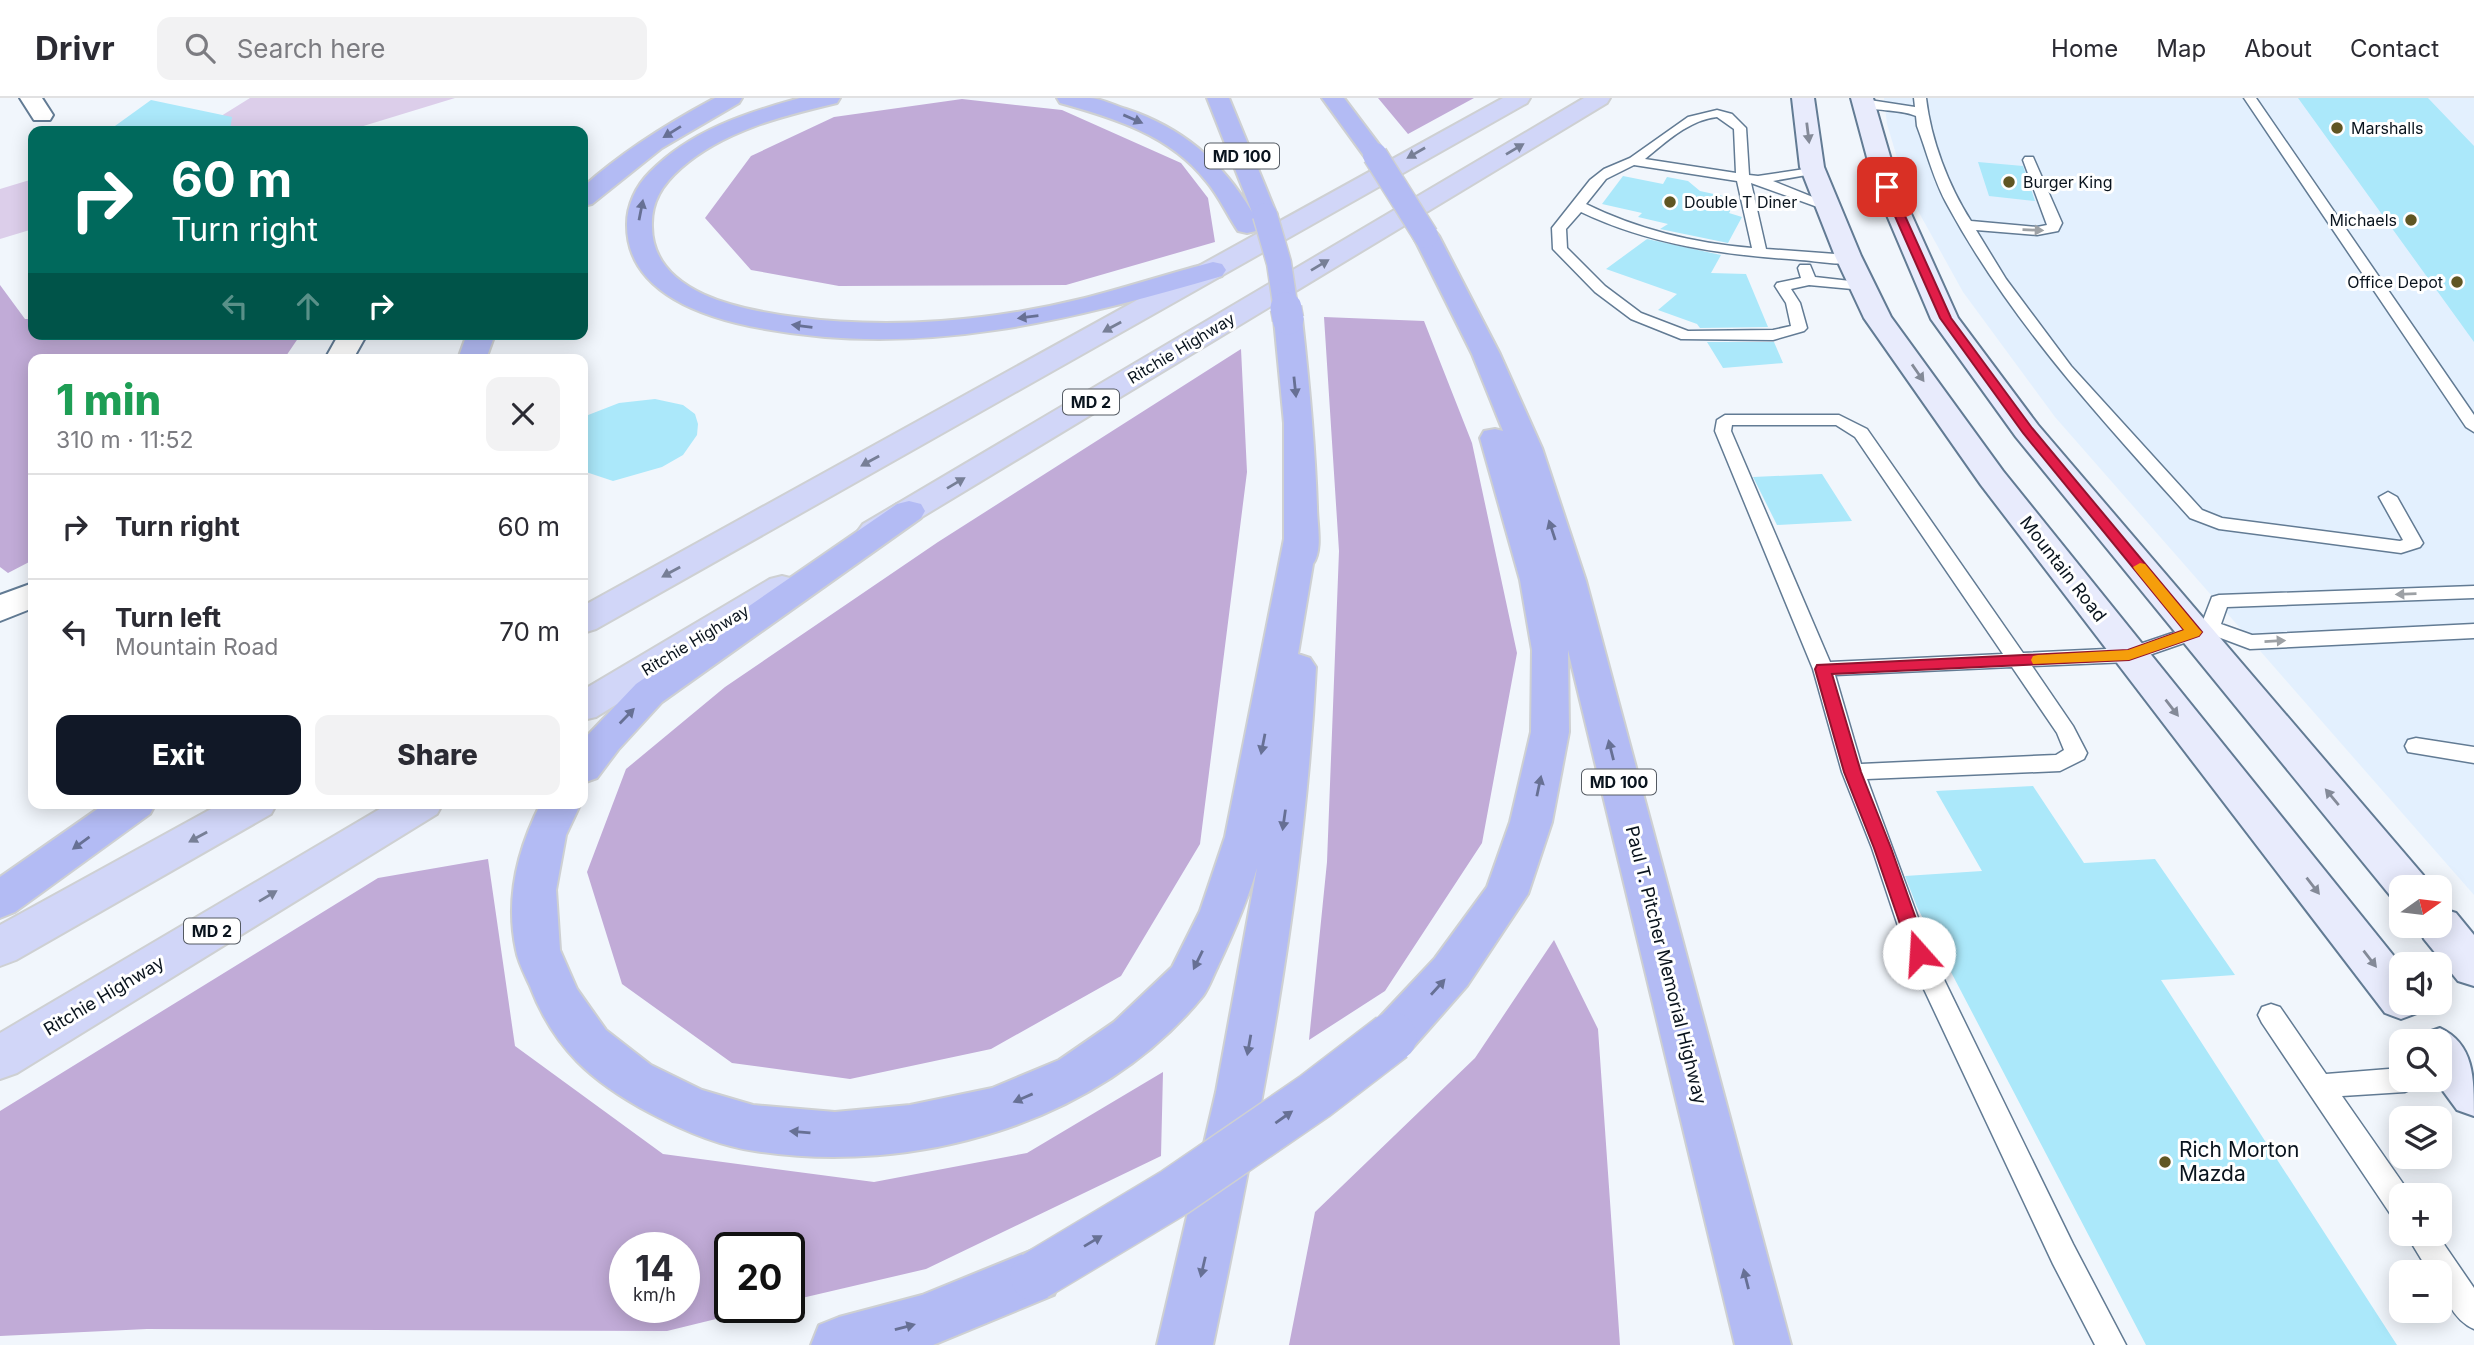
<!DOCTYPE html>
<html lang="en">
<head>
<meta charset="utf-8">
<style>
  :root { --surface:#fff; --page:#f2f2f3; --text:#2b2b33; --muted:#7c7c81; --line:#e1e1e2; --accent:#111827 }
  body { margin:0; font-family:Inter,sans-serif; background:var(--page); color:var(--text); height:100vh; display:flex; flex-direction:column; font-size:26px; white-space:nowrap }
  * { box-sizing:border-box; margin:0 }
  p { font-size:23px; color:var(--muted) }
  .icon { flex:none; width:38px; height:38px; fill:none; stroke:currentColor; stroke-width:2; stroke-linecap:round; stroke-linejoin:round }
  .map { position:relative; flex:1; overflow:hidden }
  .panel { position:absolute; left:28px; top:256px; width:560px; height:455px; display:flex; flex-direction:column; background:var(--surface); border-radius:14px; box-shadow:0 4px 18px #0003 }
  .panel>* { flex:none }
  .top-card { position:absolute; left:28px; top:28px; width:560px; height:214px; border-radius:14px; box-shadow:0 4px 18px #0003; background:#00695c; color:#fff; overflow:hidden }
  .needle { width:46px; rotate:76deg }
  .fabs { position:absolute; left:2389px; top:777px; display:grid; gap:14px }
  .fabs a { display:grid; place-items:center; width:63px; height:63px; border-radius:14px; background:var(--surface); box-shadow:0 4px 18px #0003; font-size:35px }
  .speed { position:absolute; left:609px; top:1134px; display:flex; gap:14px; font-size:35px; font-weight:700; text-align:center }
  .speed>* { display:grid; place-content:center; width:91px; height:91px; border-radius:50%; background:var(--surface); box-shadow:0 4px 18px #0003; line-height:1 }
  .speed small { font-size:18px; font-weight:400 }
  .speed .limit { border:4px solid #111; border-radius:10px; background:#fff; color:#111 }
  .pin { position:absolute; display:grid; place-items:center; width:60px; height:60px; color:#fff; margin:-30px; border-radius:14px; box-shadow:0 4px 10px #0006 }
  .me { position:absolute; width:77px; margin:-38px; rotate:341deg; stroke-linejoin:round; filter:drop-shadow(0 0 5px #0008) }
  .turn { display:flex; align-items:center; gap:24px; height:147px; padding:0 28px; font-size:32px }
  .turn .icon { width:91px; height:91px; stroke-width:2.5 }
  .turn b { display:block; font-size:49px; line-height:60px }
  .lanes { display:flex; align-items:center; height:66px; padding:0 28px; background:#0003; justify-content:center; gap:35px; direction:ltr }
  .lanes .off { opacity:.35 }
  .round { display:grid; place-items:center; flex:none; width:74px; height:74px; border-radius:14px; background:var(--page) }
  .head { display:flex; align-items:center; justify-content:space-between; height:119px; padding:0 28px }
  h1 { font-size:42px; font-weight:800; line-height:52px; color:#1e9e55 }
  .cta { display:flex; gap:14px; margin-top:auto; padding:14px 28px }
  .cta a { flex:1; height:80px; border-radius:14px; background:var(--accent); color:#fff; font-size:28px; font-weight:800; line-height:80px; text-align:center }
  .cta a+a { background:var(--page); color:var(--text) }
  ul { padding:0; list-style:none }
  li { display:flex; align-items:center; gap:21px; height:105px; padding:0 28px; border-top:2px solid var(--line) }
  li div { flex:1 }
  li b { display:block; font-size:26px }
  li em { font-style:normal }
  header { display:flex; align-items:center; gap:42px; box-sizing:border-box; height:98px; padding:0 35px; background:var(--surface); border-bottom:2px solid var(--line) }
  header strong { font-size:33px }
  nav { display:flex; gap:38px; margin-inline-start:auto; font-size:24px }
  .search { width:490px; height:63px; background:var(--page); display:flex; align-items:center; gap:18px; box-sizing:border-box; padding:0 24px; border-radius:14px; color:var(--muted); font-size:26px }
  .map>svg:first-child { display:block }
  .built { fill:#e3f0fe }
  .green { fill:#dcceea }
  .forest { fill:#c1abd7; fill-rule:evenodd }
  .building { fill:#abe8fa }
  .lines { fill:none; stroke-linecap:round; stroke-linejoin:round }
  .lane-casing { stroke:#627b94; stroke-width:3 }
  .street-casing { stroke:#627b94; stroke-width:4 }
  .secondary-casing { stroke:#627b94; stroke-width:4 }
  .primary-casing { stroke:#ced0d2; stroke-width:4 }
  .highway-casing { stroke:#ced0d2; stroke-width:4 }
  .lane { fill:#fff; fill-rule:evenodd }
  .street { fill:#fff; fill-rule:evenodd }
  .secondary { fill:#e8ebfc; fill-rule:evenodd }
  .primary { fill:#d1d6f8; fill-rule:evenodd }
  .highway { fill:#b3bbf4; fill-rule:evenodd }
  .highway-bridge-far2-casing { stroke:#ced0d2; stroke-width:27; stroke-linecap:butt }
  .highway-bridge-far1-casing { stroke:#ced0d2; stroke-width:33; stroke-linecap:butt }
  .highway-bridge-casing { stroke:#ced0d2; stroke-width:52; stroke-linecap:butt }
  .highway-bridge-far2 { stroke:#b3bbf4; stroke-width:24 }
  .highway-bridge-far1 { stroke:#b3bbf4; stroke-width:31 }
  .highway-bridge { stroke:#b3bbf4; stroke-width:49 }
  .oneway { fill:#677094 }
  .oneway2 { fill:#848a98 }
  .oneway3 { fill:#777f96 }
  .oneway4 { fill:#9da1a5 }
  .route { fill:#e11d48; stroke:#92132f; stroke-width:2 }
  .slow { fill:#f59e0b }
  .poi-dot { fill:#605623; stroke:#fff; stroke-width:2.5 }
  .labels { text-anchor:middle; stroke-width:6; stroke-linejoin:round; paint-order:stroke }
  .far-poi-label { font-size:16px; fill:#0a141e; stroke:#fff; text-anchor:start }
  .shield { fill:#fff; stroke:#545a62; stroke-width:2 }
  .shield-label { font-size:16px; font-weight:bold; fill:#0a141e }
  .far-street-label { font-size:16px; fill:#0a141e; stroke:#fff }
  .street-label { font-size:18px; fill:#0a141e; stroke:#fff }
  .near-poi-label { font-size:21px; fill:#0a141e; stroke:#fff; text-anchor:start }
</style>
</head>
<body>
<header>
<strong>Drivr</strong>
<div class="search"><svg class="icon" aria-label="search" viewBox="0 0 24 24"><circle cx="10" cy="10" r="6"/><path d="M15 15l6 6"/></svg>Search here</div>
<nav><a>Home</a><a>Map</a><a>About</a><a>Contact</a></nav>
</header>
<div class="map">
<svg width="2474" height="1247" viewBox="0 0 2474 1247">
  <rect width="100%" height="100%" fill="#f1f6fc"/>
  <path class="built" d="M1884,0H2474V797L2055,319L1963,194L1907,93L1887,26Z"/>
  <path class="green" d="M250,0H455L347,33H197Z
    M33,81V131L0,141V91Z"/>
  <path class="forest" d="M1378,0H1474L1408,36Z
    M962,1L1062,12L1181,65L1208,100L1215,144L1066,187L839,188L751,172L705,120L751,58L834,19Z
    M0,187L25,221H33V236H301L284,261H33V462L8,475L0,469Z
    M1324,219L1424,223L1472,345L1517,555L1482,745L1385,893L1309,942L1327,764L1339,453Z
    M1241,251L1247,374L1200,746L1121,878L991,951L850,981L732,965L622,886L587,774L626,671L725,589L938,444Z
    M488,761L515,948L663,1056L874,1084L1027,1055L1163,974L1161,1058L926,1171L789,1203V1150H730V1209H765L667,1233L147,1231L0,1238V1013L378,780ZM625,1150H684V1209H625Z
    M1554,842L1598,931L1620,1247H1289L1315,1114L1475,960Z"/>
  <path class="building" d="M2298,0H2428L2474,48V244Z
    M151,2L232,19L230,33H108Z
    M1978,64L2023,68L2035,103L1989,98Z
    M1623,78L1663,86L1667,79L1688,83L1700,93L1737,101L1729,115L1742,119L1728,145L1660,131L1668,126L1638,119L1642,115L1602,106Z
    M1647,141L1721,157L1711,175L1746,176L1768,229L1700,230L1697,226L1658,212L1677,196L1606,171Z
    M1707,244H1774L1783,265L1723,270Z
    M655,301L683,307L695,316L698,326L697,337L683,357L662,369L613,383L583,373V319L619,305Z
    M1822,376L1852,423L1777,427L1753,379Z
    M2033,688L2084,765L2155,761L2235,877L2161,882L2397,1247H2146L1917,809L1905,778L1982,773L1936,693Z"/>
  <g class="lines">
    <defs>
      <path id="lane" d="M1914,0H1926C1931,42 1948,87 1971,123L2037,129L2047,127L2023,62L2025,59H2033L2062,125L2058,133L2037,137L1976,132L2006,181L2071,268L2202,412L2222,420L2400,443L2403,442L2379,399L2388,394L2397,399L2423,445L2420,449L2401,455L2219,431L2190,420C2101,321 2011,224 1948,108C1934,84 1927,54 1917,28L1916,18C1898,10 1872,15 1857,5L1863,1L1915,9Z
        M2244,0H2256L2474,317V334L2466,329Z
        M1717,12L1732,16L1746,30L1749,77L1758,78L1818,69V75L1773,83L1835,108L1833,111H1823L1751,85L1766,151L1849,157L1854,158V164C1838,168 1817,163 1800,162C1725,157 1650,147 1581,114L1566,131L1567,150L1605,188L1641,215L1688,233L1773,232L1791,228L1786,205L1775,188L1777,185L1801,180L1798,170L1800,167H1810L1815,179L1868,185L1870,188L1868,191L1863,192L1809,187L1791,191L1800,205L1807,230L1804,233L1773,242L1681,241L1631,221L1595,194L1553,151L1552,130L1590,82L1604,71L1630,60L1688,19ZM1717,19L1734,31L1736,75L1645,61C1666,44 1689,22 1717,19ZM1634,67L1737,83L1752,150C1694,145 1639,132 1586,106L1606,81Z
        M1725,317H1839L1867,331L2023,555L2128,550L2202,525L2212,499L2219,497L2474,488V500L2227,509L2221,526L2252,537L2474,526V540L2250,551L2210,536L2129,564L2032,568L2073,628L2087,655L2084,661L2060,673L1867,681L1931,855L2073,1146L2126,1247H2095L2053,1166L1907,855L1872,750L1842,674L1813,571L1715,333L1717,322ZM1732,327H1836L1855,339L2003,556L1830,564L1731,333ZM2012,569L2057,635L2064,652L2056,657L1861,666L1835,577Z
        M2416,640L2474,649V665L2408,654L2405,648L2408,642Z
        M2271,906L2280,909L2326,976L2401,970V982H2418L2414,990L2405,994L2342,998L2411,1097H2401V1121L2391,1117L2262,925L2258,917L2262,909Z
        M2406,1136H2437L2474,1190V1231C2454,1223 2440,1195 2440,1174H2429Z"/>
      <path id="street" d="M20,0H42L53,17L50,22H34Z
        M339,236H367L353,261H325Z
        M33,485V510L0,523V497Z"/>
      <path id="secondary" d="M1792,0H1814L1824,69L1861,158L1891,219L2003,373L2401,867V905H2422L2417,915L2401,921L2385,915L1981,387L1864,220L1835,158L1800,69Z
        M1851,0H1873L1899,89L1958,220L2038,327L2423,777L2429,789H2401V804L2393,801L2016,339L1931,221L1875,89Z
        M2440,810L2456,815L2474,837V888L2458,883L2424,841L2418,828H2440Z
        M2440,930C2474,946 2474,979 2474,1018L2457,1012L2435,982H2440V943H2420L2423,936Z"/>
      <path id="primary" d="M1503,0H1530L1527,5L596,531L583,535V508Z
        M1584,0H1610L1607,5L887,440L875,443L863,440L858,433L863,426Z
        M782,478L794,481L799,489L794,497L596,619L583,622V592L770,481Z
        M222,705H277L271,716L16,862L0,868V827Z
        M390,705H443L437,716L17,975L0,981V935Z"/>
      <path id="highway" d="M715,0H742L739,5L662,50L592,106L583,108V89C623,53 668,25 715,0Z
        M800,0H840L837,5C783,18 724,32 681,70C663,86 651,103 652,129C653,196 742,212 795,219C891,232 992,223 1085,200C1128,189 1170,175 1213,164L1222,166L1226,172L1222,178C1071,222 924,260 765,231C707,221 626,196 627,126C627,107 636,88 650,74C690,33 745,15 800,0Z
        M1057,0C1068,0 1079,0 1090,0C1102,1 1114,7 1126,11C1181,29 1223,64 1252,114L1207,0H1229L1277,117L1274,122L1265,124L1256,121L1259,128L1256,133L1247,135L1238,133C1227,117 1219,98 1206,83C1170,37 1114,20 1060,5Z
        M1322,0H1344L1387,57L1383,62H1367Z
        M1426,130L1435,133L1439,138L1500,256L1542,350L1586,483L1791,1247H1735L1568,552L1569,634L1552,724L1528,796L1467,888L1409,954L1392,960L1375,954L1368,939L1375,924L1435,860L1487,789L1510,724L1531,634L1532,552L1520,482L1480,340L1484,333L1495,331L1503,333L1472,256L1413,138L1417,133Z
        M1288,213L1298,215L1302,221C1309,284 1315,346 1317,409C1317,427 1323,451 1313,466L1298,556L1310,560L1316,569C1304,801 1260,1020 1213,1247H1157L1216,994L1257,770C1247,804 1233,836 1218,868C1213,878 1209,890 1203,898C1099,1026 913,1078 755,1053C719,1048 682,1032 650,1015C592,984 554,951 530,888C525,877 518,864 516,852C505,801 518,750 541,705H581L566,737L556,792L560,852L577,891L606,932L651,967L702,992L753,1007L835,1014L910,1007L992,990L1059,962L1114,924L1172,869L1200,813L1225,739L1284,441V325L1274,221L1278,215Z
        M467,236H495L486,261H458Z
        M909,403L921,406L925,413L921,420L662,604L618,652L597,680L583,685V642L636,586L897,406Z
        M106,705H156L150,716L15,814L0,820V779Z
        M1035,1151L1054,1159L1062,1178L1054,1197L933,1247H811L819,1227L839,1219L922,1197Z"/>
    </defs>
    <use href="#lane" class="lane-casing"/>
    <use href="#street" class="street-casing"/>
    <use href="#secondary" class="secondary-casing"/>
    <use href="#primary" class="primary-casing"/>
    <use href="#highway" class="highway-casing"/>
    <use href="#lane" class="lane"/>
    <use href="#street" class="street"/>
    <use href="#secondary" class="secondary"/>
    <use href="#primary" class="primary"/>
    <use href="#highway" class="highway"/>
    <defs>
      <path id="highway-bridge-far2" d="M1375,57L1426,138
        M1265,117L1279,165L1286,212"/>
      <path id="highway-bridge-far1" d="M1286,210L1288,221"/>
      <path id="highway-bridge" d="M1035,1178L1175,1094L1315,998L1392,939"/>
    </defs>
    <use href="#highway-bridge-far2" class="highway-bridge-far2-casing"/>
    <use href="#highway-bridge-far1" class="highway-bridge-far1-casing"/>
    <use href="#highway-bridge" class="highway-bridge-casing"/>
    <use href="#highway-bridge-far2" class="highway-bridge-far2"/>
    <use href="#highway-bridge-far1" class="highway-bridge-far1"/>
    <use href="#highway-bridge" class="highway-bridge"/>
  </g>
  <defs><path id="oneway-solid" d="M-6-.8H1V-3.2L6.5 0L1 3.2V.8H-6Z" transform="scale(1.75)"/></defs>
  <g class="oneway">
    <use href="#oneway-solid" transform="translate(1133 21) rotate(23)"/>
    <use href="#oneway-solid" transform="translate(672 34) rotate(148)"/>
    <use href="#oneway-solid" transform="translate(641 112) rotate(-79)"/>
    <use href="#oneway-solid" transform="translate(1028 219) rotate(173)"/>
    <use href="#oneway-solid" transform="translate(802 228) rotate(-173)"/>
    <use href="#oneway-solid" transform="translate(1295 289) rotate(84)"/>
    <use href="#oneway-solid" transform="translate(1552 432) rotate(-108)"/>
    <use href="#oneway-solid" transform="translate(627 618) rotate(-46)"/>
    <use href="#oneway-solid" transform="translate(1263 646) rotate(101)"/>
    <use href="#oneway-solid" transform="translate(1611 652) rotate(-104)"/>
    <use href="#oneway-solid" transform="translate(1539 688) rotate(-78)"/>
    <use href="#oneway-solid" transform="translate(1284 722) rotate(98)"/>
    <use href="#oneway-solid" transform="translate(81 745) rotate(144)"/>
    <use href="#oneway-solid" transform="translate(1198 862) rotate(116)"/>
    <use href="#oneway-solid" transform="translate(1438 889) rotate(-48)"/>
    <use href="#oneway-solid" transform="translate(1249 947) rotate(100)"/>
    <use href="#oneway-solid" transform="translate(1023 1000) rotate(157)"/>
    <use href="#oneway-solid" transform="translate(1284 1019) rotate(-35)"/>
    <use href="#oneway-solid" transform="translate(800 1034) rotate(-175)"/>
    <use href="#oneway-solid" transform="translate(1093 1143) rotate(-31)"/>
    <use href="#oneway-solid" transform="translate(1203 1169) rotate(103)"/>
    <use href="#oneway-solid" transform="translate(1746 1181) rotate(-104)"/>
    <use href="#oneway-solid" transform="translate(905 1229) rotate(-15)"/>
  </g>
  <g class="oneway2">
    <use href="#oneway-solid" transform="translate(1808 35) rotate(83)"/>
    <use href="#oneway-solid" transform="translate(1918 275) rotate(55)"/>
    <use href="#oneway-solid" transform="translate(2172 610) rotate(52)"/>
    <use href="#oneway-solid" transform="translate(2332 699) rotate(-130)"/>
    <use href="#oneway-solid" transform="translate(2313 788) rotate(52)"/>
    <use href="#oneway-solid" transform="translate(2370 861) rotate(52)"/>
  </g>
  <g class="oneway3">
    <use href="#oneway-solid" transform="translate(1515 51) rotate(-31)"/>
    <use href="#oneway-solid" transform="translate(1416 55) rotate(150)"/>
    <use href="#oneway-solid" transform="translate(1320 167) rotate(-31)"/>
    <use href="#oneway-solid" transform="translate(1112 229) rotate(151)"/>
    <use href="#oneway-solid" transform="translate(870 363) rotate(151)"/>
    <use href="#oneway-solid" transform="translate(956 385) rotate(-31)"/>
    <use href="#oneway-solid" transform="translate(671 474) rotate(151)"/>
    <use href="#oneway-solid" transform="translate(198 739) rotate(151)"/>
    <use href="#oneway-solid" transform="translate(268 798) rotate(-31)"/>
  </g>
  <g class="oneway4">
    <use href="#oneway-solid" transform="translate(2033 132) rotate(2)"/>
    <use href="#oneway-solid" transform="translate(2406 496) rotate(178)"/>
    <use href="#oneway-solid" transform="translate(2275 543) rotate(-3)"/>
  </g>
  <path class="route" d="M1883,86L1892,89L1951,220L2032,330L2202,534L2199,538L2129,562L1832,576L1861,674L1891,750L1928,855L1925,861L1919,863L1912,861L1910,855L1874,750L1844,674L1815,571L1817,567L2128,552L2184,532L2023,335L1940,220L1882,89Z"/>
  <path class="slow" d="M2140,465L2145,466L2199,531L2202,534L2199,538L2129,562L2033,566L2031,562L2033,558L2038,557L2128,552L2184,532L2135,472L2133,469Z"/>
  <g class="poi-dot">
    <circle cx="2337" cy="30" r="7"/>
    <circle cx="2009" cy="84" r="7"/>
    <circle cx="1670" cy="104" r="7"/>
    <circle cx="2411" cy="122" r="7"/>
    <circle cx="2457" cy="184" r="7"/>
    <circle cx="2165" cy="1064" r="7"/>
  </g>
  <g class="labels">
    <g class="far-poi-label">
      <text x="2351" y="36">Marshalls</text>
      <text x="2023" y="90">Burger King</text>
      <text x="1684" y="110">Double T Diner</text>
      <text x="2397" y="128" text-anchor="end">Michaels</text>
      <text x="2443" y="190" text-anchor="end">Office Depot</text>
    </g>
    <g class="shield">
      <rect x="1205" y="45.5" width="74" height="25" rx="5"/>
      <rect x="1063" y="291.5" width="56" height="25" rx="5"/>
      <rect x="1582" y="671.5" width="74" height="25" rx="5"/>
      <rect x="184" y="820.5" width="56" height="25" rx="5"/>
    </g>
    <g class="shield-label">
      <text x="1242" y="64">MD 100</text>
      <text x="1091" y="310">MD 2</text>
      <text x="1619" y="690">MD 100</text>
      <text x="212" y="839">MD 2</text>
    </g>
    <g class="far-street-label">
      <text transform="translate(1181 250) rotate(-31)" y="6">Ritchie Highway</text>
      <text transform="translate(695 542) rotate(-31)" y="6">Ritchie Highway</text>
    </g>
    <g class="street-label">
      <text transform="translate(2063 471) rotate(52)" y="6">Mountain Road</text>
      <text transform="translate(1666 867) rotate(76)" y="6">Paul T. Pitcher Memorial Highway</text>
      <text transform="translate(104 898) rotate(-31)" y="6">Ritchie Highway</text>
    </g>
    <g class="near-poi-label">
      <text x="2179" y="1059">Rich Morton<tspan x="2179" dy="24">Mazda</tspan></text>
    </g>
  </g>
</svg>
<div class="fabs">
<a><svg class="needle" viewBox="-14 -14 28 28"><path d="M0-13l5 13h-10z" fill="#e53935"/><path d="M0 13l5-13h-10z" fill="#7c7c81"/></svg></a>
<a><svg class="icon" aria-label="sound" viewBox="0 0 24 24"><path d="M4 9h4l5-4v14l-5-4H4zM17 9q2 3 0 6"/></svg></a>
<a><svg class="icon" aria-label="search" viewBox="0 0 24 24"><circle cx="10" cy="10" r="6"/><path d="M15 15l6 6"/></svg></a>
<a><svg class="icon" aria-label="layers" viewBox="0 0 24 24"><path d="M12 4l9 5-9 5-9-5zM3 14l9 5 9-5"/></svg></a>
<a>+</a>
<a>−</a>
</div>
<div class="speed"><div>14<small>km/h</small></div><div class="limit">20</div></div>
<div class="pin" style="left:1887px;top:89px;background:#d93025"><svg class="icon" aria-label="arrive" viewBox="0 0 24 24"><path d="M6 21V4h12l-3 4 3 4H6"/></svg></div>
<svg class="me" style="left:1919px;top:855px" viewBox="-20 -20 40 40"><circle r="19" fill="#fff"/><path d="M0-13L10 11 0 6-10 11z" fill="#e11d48"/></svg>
<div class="top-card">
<div class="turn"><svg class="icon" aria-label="right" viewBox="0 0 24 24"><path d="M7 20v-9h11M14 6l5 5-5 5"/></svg><div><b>60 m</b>Turn right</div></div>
<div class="lanes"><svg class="icon off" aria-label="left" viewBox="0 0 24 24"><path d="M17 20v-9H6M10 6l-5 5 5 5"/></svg><svg class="icon off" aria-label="ahead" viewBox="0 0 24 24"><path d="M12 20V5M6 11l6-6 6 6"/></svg><svg class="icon" aria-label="right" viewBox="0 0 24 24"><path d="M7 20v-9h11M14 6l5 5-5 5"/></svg></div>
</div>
<section class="panel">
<div class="head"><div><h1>1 min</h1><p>310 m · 11:52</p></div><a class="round"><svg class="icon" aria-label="close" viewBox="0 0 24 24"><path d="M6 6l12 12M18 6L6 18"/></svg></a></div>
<ul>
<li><svg class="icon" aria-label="right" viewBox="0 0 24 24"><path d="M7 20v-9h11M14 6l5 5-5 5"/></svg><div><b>Turn right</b></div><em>60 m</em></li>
<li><svg class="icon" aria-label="left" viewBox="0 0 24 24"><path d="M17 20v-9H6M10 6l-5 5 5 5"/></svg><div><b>Turn left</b><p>Mountain Road</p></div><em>70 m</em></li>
</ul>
<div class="cta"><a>Exit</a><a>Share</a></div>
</section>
</div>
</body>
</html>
